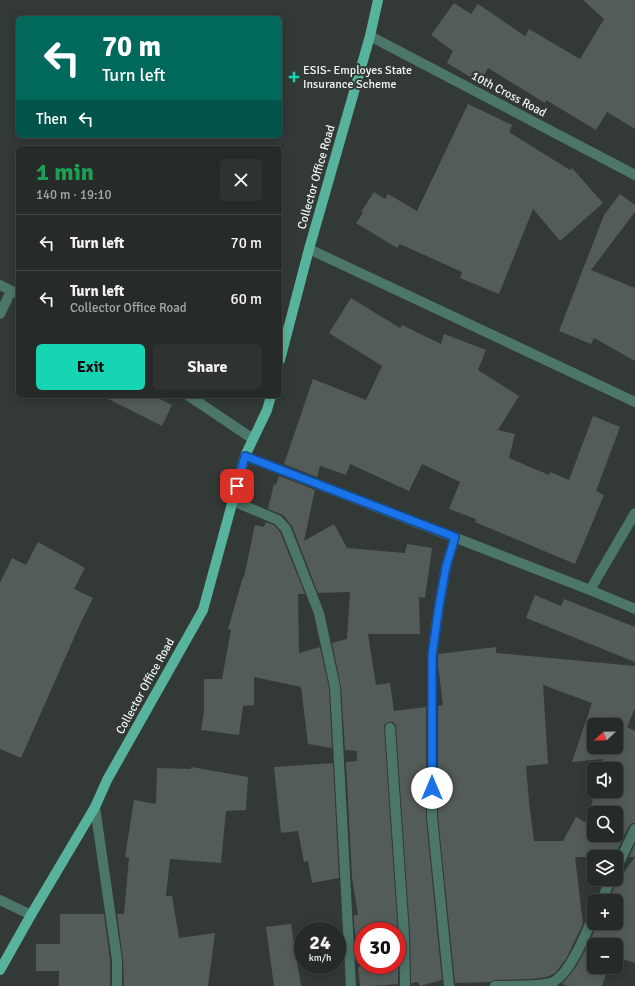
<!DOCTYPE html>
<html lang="en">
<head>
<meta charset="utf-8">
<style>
  :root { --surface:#262b29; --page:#2e3331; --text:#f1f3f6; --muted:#a4a7a8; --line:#424746; --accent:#16d5b3 }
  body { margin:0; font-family:Signika,sans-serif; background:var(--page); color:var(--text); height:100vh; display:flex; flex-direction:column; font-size:15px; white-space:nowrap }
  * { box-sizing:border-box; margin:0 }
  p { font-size:13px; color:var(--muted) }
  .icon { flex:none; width:22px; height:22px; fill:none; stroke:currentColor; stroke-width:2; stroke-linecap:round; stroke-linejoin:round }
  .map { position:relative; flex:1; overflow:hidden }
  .drawer { position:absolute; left:16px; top:146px; width:266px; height:252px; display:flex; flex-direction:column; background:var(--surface); border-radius:6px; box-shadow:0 2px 10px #0003,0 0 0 1px var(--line) }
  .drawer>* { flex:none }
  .hud { position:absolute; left:16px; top:16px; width:266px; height:122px; border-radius:6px; box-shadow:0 2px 10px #0003,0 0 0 1px var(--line); background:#00695c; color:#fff; overflow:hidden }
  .needle { width:26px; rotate:248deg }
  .controls { position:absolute; left:587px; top:718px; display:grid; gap:8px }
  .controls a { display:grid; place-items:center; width:36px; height:36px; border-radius:6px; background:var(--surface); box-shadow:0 2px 10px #0003,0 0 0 1px var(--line); font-size:20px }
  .speed { position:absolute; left:294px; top:922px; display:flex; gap:8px; font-size:20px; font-weight:700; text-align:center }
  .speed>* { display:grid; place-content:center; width:52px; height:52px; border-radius:50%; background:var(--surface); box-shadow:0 2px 10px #0003,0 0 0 1px var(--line); line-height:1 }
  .speed small { font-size:10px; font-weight:400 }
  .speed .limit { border:6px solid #d22; background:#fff; color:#111 }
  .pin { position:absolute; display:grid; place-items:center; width:34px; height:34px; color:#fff; margin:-17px; border-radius:8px; box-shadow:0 2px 6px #0006 }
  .me { position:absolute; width:44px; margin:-22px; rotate:0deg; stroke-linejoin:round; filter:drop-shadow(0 0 3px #0008) }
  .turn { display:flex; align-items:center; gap:14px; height:84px; padding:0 20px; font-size:18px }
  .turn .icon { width:52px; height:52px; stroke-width:2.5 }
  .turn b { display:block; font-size:28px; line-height:34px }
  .then { display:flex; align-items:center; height:38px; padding:0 20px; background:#0003; gap:8px; font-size:15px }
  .round { display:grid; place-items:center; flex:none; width:42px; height:42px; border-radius:6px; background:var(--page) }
  .headline { display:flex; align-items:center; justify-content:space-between; height:68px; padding:0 20px }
  h1 { font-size:24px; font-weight:800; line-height:30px; color:#1e9e55 }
  .primary-button { display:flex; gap:8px; margin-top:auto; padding:8px 20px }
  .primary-button a { flex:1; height:46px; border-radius:6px; background:var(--accent); color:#111; font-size:16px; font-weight:800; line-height:46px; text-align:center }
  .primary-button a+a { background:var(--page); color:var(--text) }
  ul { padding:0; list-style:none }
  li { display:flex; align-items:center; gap:12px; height:56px; padding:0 20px; border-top:1px solid var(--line) }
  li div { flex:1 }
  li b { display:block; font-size:15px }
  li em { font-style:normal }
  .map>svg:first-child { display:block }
  .building { fill:#545c59; fill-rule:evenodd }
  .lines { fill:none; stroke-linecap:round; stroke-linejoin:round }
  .minor { stroke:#4d766b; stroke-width:10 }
  .major { stroke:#58b39d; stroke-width:10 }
  .route-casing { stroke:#114b97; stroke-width:10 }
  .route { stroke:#1a73e8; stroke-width:7 }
  .poi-dot { fill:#16d5b3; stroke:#323937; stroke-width:1.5 }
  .labels { text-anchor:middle; stroke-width:4; stroke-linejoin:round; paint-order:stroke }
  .poi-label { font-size:12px; fill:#f1f5f3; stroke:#323937; text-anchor:start }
  .street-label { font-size:12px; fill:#f1f5f3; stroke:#323937 }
</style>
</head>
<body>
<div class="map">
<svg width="635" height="986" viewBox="0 0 635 986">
  <rect width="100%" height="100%" fill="#323937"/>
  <path class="building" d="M583,0H635V129L607,112L596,130L546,100L545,103L488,68L480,83L447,63L453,51L431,35L454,3L471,14L478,4L525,36L529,29L580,59L604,19Z
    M468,104L512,125L509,132L570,170L572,168L603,203L560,241L533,209L499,294L460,278L462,272L400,244L397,248L356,223L363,213L361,212L374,192L385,199L388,194L417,211Z
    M620,194L635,205V212L591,270L635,288V361L594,338L591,344L559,331L604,215Z
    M351,298L400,328L402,325L441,344L444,334L486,350L478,370L519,396L498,430L515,434L509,458L549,475L550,472L569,480L593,416L620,427L596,491L604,495L575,564L475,522L476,519L449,509L460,482L422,464L409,491L350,464L346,475L320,466L317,477L284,464L313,379L366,400L382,366L329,333Z
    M102,396H154L172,405L162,426Z
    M279,476L315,490L304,541L334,524L347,548L405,553L407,544L432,548L425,598L419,597L420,634H368L376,685L390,683L394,711L426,707V818L442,980L420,986L418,982L411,983L410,934L396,728V725L393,722H389L384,725V728L398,934V984L373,986H360L358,967H360L354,926V915H358L352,877L346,762L357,761V751L345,750L341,687L332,643L347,639L350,592L318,593L292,526L283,515L268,509L274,484L276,485ZM363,931H397V965H363Z
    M266,522L274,525L280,532L305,594H298L299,653L320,647L329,688L332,748L308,744L301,687L254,677V705L243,706L239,735L201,730L204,712V679H222L231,630L228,629L243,577H244L255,525L264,527Z
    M38,542L85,568L74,589L93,598L81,622L21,758L0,749V583L12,558L26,565Z
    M535,595L561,606L564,599L635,627V662L526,618Z
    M496,647V653L635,666V708L627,727L635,731V823H632L629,826L614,857H575L583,924L566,959L555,973L547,977L531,979L495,980L490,982L455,983L438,817V706L443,705L438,665V656L439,654ZM543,685L592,703L572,762L603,759L600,769H616V791H595L587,823L576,817L563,841H534L529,801L526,766L548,764ZM594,725H616V747H594ZM594,813H616V835H594Z
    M333,763L339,878L312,883L308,861L304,862L298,831L281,833L274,767Z
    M191,767L248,777L246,810L226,811L221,863L170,859L166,896H172L179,938L215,933L208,986H124L123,959L117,914H124L129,858L125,857L134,800L156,804L157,768L191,769Z
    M635,844V963L616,957V945H594V967H609L602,986H569L562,984L570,975L577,965L588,945L598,923H616V901H608L617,882L635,857H629Z
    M60,914H104L110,960V986H59V971H36V944H60Z
    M291,924L301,986H274L266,927Z"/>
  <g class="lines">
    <path class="minor" d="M370,36L635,175
      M309,249L635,402
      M0,285L18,294
      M0,314L11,291
      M189,396L253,439
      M245,456L590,590L635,513
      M233,501L278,520L286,529L319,613L335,687L351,986
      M590,590L635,609
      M390,728L404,934L405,986
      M95,807L117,960V986
      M616,869L635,829
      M0,900L31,915
      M601,901L611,879
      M449,986L432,817V656L439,606L446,567L455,537
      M495,986C507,986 544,986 553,982C570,974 586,933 594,915"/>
    <path class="major" d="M280,360L309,249L370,36L378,0
      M0,970L31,915L95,807L107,780L203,610L245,456L267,410L271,396"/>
  </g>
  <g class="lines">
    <defs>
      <path id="route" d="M237,486L245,456L455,537L446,567L439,606L432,656V788"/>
    </defs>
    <use href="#route" class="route-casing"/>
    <use href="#route" class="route"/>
  </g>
  <path class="poi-dot" d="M292 71h4v4h4v4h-4v4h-4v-4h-4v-4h4z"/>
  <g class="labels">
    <g class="poi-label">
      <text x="303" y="74">ESIS- Employes State<tspan x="303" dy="14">Insurance Scheme</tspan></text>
    </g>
    <g class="street-label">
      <text transform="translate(509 94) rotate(28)" y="4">10th Cross Road</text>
      <text transform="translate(316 177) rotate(-74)" y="4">Collector Office Road</text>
      <text transform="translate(145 686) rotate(-61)" y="4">Collector Office Road</text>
    </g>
  </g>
</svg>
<div class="controls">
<a><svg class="needle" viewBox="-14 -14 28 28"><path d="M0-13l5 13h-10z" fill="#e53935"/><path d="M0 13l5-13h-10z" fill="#a4a7a8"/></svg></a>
<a><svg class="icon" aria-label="sound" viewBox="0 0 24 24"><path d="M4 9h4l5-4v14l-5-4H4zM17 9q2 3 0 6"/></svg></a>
<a><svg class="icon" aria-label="search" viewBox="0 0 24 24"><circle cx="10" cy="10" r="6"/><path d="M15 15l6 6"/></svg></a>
<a><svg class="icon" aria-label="layers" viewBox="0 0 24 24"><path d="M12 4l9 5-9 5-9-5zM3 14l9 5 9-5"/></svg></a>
<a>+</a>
<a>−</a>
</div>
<div class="speed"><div>24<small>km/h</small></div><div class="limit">30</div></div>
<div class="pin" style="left:237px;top:486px;background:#d93025"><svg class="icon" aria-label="arrive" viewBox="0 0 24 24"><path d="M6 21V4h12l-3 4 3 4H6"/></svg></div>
<svg class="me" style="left:432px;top:788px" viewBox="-20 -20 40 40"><circle r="19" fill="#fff"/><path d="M0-13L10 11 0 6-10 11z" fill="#1a73e8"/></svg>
<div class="hud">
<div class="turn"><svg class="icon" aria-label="left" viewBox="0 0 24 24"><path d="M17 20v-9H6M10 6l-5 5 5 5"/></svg><div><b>70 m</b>Turn left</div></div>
<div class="then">Then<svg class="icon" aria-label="left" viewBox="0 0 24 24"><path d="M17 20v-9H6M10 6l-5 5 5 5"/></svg></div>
</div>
<section class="drawer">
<div class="headline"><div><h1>1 min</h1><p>140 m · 19:10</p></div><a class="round"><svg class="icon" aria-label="close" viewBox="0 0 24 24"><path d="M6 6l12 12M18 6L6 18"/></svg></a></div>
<ul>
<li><svg class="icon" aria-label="left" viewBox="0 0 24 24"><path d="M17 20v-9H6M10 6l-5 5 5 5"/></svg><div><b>Turn left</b></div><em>70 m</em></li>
<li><svg class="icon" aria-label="left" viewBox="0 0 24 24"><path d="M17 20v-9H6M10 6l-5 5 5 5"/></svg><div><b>Turn left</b><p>Collector Office Road</p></div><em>60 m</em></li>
</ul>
<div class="primary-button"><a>Exit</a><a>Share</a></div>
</section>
</div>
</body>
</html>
